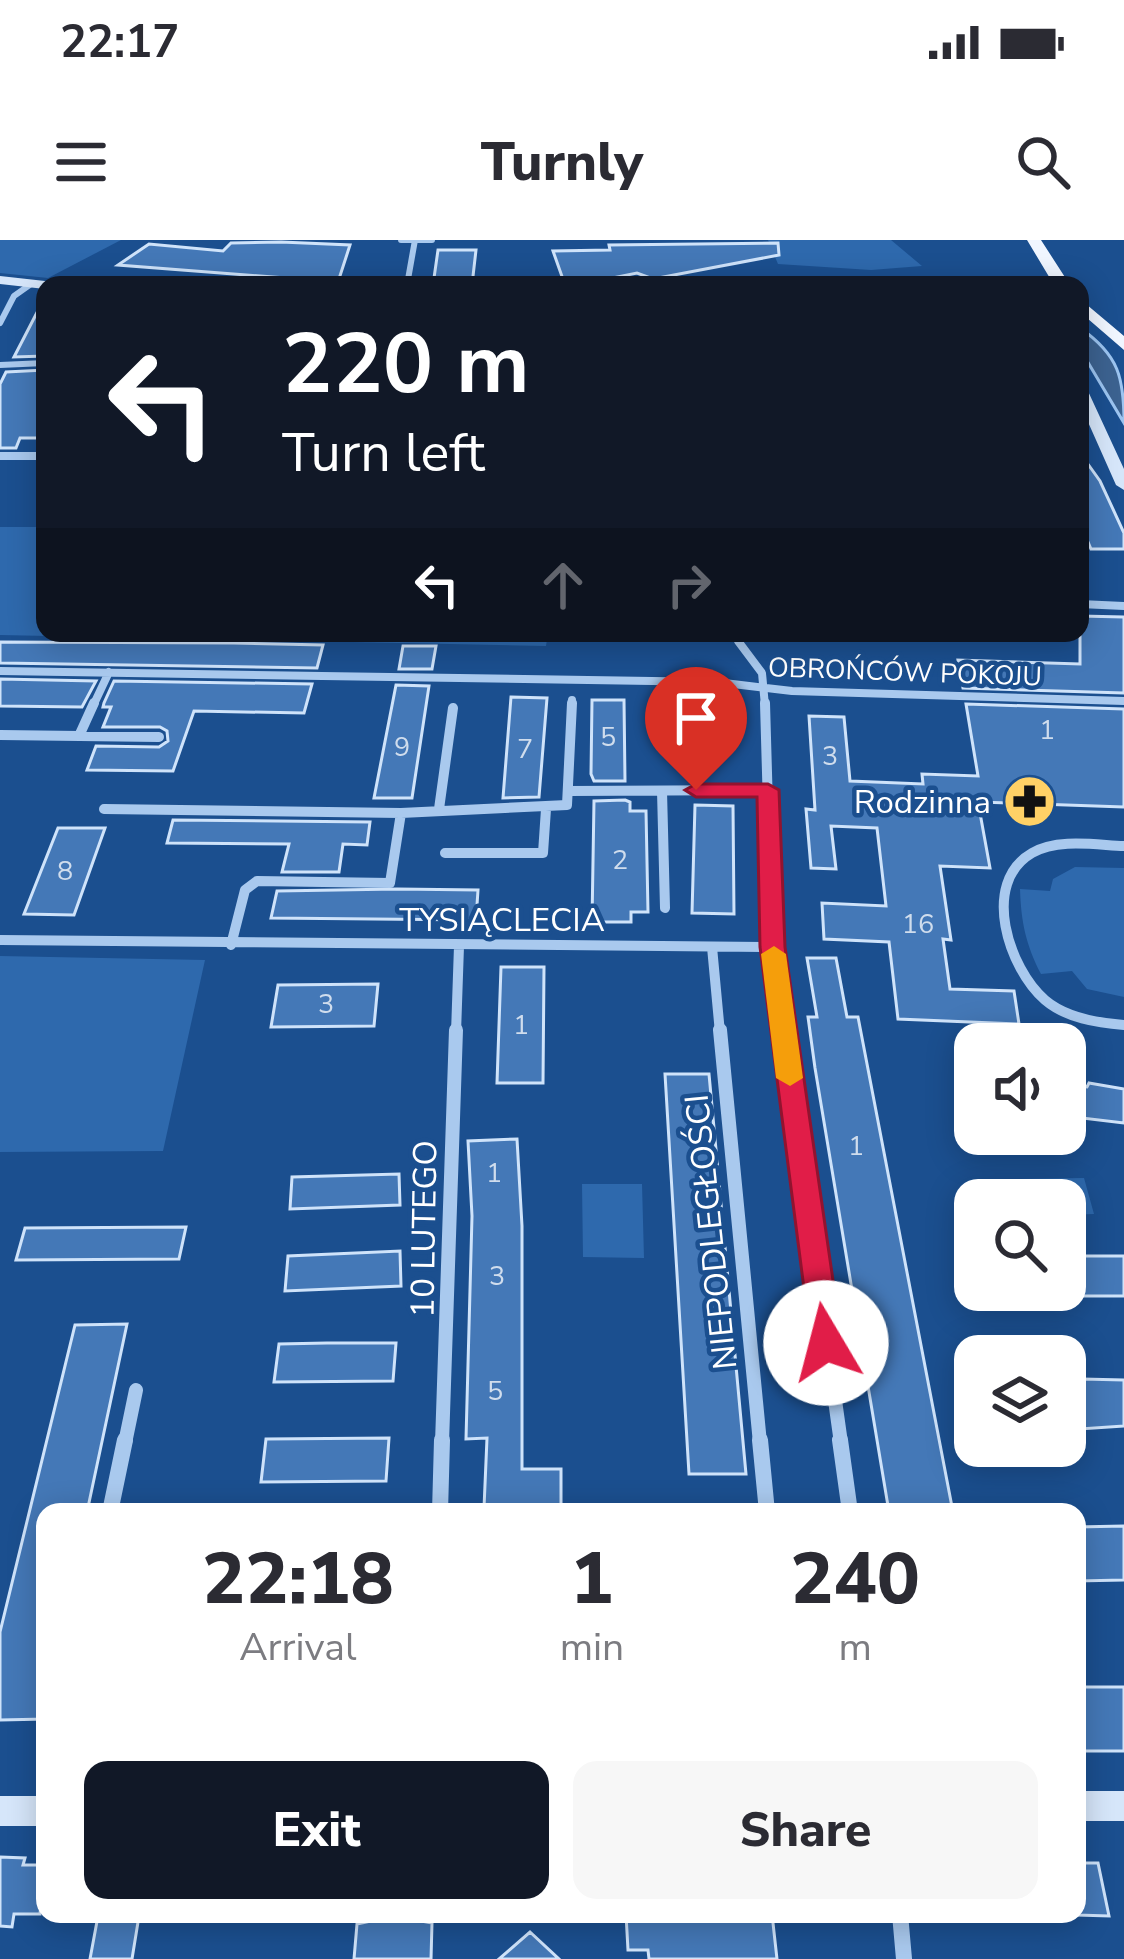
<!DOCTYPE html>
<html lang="en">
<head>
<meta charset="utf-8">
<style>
  :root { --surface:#fff; --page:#f7f7f7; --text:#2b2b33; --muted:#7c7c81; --accent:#111827 }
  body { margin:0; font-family:"Nunito Sans",sans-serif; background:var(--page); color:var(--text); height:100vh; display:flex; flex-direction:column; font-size:45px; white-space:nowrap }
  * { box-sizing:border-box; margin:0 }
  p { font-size:39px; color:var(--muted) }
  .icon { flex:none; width:66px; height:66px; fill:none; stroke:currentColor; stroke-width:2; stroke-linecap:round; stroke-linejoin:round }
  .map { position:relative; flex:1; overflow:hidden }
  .details { position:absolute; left:36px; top:1263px; width:1050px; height:420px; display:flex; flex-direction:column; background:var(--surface); border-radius:24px; box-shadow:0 6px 30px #0003 }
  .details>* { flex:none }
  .banner { position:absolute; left:36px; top:36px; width:1053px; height:366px; border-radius:24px; box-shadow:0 6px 30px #0003; background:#111827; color:#fff; overflow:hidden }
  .controls { position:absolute; left:954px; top:783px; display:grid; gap:24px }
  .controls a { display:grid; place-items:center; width:132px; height:132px; border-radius:24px; background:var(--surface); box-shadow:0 6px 30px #0003; font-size:60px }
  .pin { position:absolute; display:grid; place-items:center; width:102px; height:102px; color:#fff; margin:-123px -51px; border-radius:50% 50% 50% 0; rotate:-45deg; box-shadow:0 0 12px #0007 }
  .pin .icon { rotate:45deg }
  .me { position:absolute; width:132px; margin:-66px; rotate:352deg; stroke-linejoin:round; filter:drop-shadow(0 0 9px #0008) }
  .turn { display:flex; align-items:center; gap:42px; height:252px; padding:0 48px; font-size:54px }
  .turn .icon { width:156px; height:156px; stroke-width:2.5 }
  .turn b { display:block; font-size:84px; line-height:102px }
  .lanes { display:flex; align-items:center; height:114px; padding:0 48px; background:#0003; justify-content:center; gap:60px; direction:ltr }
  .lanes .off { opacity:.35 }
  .eta { display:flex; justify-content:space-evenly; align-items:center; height:204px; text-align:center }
  .eta b { font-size:72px; font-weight:800; line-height:84px }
  .cta { display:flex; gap:24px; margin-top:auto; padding:24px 48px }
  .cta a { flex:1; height:138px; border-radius:24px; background:var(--accent); color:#fff; font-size:48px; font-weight:800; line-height:138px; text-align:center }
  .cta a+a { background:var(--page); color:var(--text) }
  .status { display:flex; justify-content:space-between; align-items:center; height:84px; padding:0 60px; background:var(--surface); direction:ltr }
  .status svg { height:33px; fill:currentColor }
  header { display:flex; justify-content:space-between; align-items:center; height:156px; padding:0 48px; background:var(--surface); font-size:54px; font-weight:800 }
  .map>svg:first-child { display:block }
  .green { fill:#2e69ad }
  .water { fill:#3c6290; stroke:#9cc4f0; stroke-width:3 }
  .building { fill:#4478b7; stroke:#cfe3fa; stroke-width:3 }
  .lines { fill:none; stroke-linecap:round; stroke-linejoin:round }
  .street-far4 { stroke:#a9c9ee; stroke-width:6 }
  .street-far3 { stroke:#a9c9ee; stroke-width:8 }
  .street-far2 { stroke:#a9c9ee; stroke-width:10 }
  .street-far1 { stroke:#a9c9ee; stroke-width:14 }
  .street { stroke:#a9c9ee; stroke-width:16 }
  .secondary { fill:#d6e6fa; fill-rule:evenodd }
  .primary { fill:#f0f6ff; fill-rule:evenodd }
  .route { fill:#e11d48; stroke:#92132f; stroke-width:3 }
  .slow { fill:#f59e0b }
  .labels { text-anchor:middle; stroke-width:9; stroke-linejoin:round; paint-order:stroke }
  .far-street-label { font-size:27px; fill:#fff; stroke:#1b4f8f }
  .number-label { font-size:27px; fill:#d0dded }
  .poi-label { font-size:33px; fill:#fff; stroke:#1b4f8f; text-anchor:end }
  .street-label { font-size:33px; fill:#fff; stroke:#1b4f8f }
</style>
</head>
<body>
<div class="status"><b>22:17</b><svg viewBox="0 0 49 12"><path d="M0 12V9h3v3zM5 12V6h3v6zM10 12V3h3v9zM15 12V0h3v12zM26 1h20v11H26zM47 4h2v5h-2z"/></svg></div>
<header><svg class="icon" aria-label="menu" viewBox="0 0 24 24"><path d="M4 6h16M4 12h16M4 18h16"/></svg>Turnly<svg class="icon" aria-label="search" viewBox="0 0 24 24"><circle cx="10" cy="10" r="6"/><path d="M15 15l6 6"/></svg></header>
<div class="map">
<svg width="1124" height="1719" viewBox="0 0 1124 1719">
  <rect width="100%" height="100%" fill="#1b4f8f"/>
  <path class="green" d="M0,0H121L48,38L0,33Z
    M768,0H891L922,26L871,30L778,24Z
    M0,287H45V393H548L546,406L0,395Z
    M1075,627L1124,628V757L1087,749L1072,731L1041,734C1026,705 1021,682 1020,649L1050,651L1053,639Z
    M0,716L205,720L163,911L0,912Z
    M1084,938L1094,974L1065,975V960H1024L1018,939Z
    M582,944H642L644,1018L583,1017Z"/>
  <path class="water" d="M1080,88C1119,115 1124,138 1124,183L1080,109Z"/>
  <path class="building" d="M281,2L350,5L338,42L118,25L149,4L223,11L231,3Z
    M778,3L779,15L653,39L637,33L602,40L604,45H565L553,11L610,10L609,5Z
    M438,10H476L472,45H433Z
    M45,57V116L14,117Z
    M45,130V198H20L16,208H0V144L6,132Z
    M1080,213L1100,241L1124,293V309H1091L1080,283Z
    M1080,376L1124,377V453L963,448L958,420L1080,424Z
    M0,402L234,403L323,405L317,428L0,423Z
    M403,406H436L432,429H399Z
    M0,439L96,441L82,467L0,466Z
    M114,441L312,444L304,473L194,471L173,531L87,530L96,506L159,507L168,501L167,491L160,487H103L111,467H103L104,463Z
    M396,445L429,446L412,558H374Z
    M511,457L547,458L539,557L503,558Z
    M592,460H624L625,541H594L591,534Z
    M966,464L1124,469V567L978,562L990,628L940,626L951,700L943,699L950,749L1014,751L1019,784L898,779L889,702L824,699L822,663L886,666L877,588L831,586L836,629L811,628L806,569L815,570L809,476L844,477L850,541L923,544L922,534L978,536Z
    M625,560L630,562V571H646L648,672H631V682H592L594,561Z
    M695,565L733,566L734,674L692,673Z
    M173,580L370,582L367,605L343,604L339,632H282L289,604L167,603Z
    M58,588H105L74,675L24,674Z
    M397,649L478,650L476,680L271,678L277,651Z
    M807,718H836L847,777H858L953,1272H889L815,828L808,777H817Z
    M501,727H544L543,843H497Z
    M378,744L374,786L271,787L278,745Z
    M665,834H709L746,1234H689Z
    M1089,843L1124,849V883L1065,876V845L1087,847Z
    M517,899L522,986V1229H561V1268H484L487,1198L466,1199L472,976L468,901Z
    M399,934L400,965L290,969L292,937Z
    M186,987L179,1019L16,1020L25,988Z
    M400,1011L401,1046L285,1051L288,1016Z
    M1065,1016H1124V1056H1065Z
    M127,1084L87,1272H45V1479L0,1480V1392L75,1085Z
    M327,1103H396L393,1141L274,1142L279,1104Z
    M1082,1139L1124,1140V1186L1065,1190V1144H1083Z
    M389,1198L386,1241L261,1242L266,1199Z
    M1124,1286V1340L1077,1341V1287Z
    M1077,1447H1124V1511H1077Z
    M0,1617L25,1618L23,1625H45L40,1674H14L12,1687L0,1686Z
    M1077,1623H1098L1109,1676L1077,1675Z
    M626,1674H772L777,1719H649L648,1710H628Z
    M98,1676H139L132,1719H90Z
    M394,1676L432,1683L431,1719H354L357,1684Z
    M530,1692L559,1719H499Z"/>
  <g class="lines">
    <path class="street-far4" d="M401,0H432
      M407,45L415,0
      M0,83L14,56L31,44
      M0,125L45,123"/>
    <path class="street-far3" d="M0,216H45
      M1080,364L1124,366
      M739,393L738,401L762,433L765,466
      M0,431L716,442L792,451L1124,461
      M93,466L109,432
      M572,466V460"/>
    <path class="street-far2" d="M765,463L772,707L784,793
      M0,495L159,497
      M79,496L94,463
      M569,551L768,550
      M662,551L665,668
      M104,569L401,573L567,565L572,463
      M439,569L453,468
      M1124,606C1096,605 1058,598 1032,613C980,643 1009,729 1045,760C1066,778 1097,783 1124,785
      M445,613H543L546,569
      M0,700L772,707
      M231,705L245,650L257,641L390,643L401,573
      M712,707L720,793
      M456,793L459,706"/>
    <path class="street-far1" d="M720,790L760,1203
      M783,790L841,1203
      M125,1203L136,1150
      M442,1203L456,790"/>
    <path class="street" d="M760,1200L767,1272
      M840,1200L850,1272
      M110,1272L125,1200
      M440,1272L442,1200
      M900,1674L904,1719"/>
    <path class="secondary" d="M0,36L45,41L51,45H45V49L0,44Z
      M1080,145L1087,149L1124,229V250L1116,245L1080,164Z
      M1077,1551H1124V1581H1077Z
      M0,1556H45V1586H0Z"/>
    <path class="primary" d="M1027,0H1041L1070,45H1054Z
      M1080,59L1124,96V110L1080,72Z"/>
  </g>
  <path class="route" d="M768,544L779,550L785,707L842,1103L838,1111H815L811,1103L760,707L757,557H696L685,550L696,544Z"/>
  <path class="slow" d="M774,706L786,714L803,838L790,846L776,838L761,714Z"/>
  <defs>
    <symbol id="pharmacy-disc" viewBox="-11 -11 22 22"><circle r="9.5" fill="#ffd166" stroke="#1b4f8f"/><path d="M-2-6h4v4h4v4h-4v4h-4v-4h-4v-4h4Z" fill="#111"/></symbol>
  </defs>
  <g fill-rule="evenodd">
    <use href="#pharmacy-disc" x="1000" y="532" width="59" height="59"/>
  </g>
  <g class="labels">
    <g class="far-street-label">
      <text transform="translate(905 432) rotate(2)" y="9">OBROŃCÓW POKOJU</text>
    </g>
    <g class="number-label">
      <text x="1047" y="499">1</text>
      <text x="608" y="506">5</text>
      <text x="402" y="516">9</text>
      <text x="525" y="518">7</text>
      <text x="830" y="525">3</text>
      <text x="620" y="629">2</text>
      <text x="65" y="640">8</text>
      <text x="918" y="693">16</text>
      <text x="326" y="773">3</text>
      <text x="521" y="794">1</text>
      <text x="856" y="915">1</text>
      <text x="494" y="942">1</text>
      <text x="497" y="1045">3</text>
      <text x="495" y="1160">5</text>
    </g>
    <g class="poi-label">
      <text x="991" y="573">Rodzinna</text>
    </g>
    <g class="street-label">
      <text x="502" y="691">TYSIĄCLECIA</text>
      <text transform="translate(423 989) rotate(-89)" y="12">10 LUTEGO</text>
      <text transform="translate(710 992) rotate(-96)" y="12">NIEPODLEGŁOŚCI</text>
    </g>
  </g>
</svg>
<div class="controls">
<a><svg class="icon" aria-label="sound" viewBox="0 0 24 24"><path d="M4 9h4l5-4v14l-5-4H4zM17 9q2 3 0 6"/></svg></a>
<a><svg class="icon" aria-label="search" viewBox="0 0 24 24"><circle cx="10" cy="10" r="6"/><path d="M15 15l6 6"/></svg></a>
<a><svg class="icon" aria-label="layers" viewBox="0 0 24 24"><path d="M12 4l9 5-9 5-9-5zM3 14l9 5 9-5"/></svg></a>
</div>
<div class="pin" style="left:696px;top:550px;background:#d93025"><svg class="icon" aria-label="arrive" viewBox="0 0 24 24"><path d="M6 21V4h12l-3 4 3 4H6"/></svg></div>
<svg class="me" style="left:826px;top:1103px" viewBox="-20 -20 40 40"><circle r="19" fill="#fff"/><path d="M0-13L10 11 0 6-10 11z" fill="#e11d48"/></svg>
<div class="banner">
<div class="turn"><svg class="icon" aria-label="left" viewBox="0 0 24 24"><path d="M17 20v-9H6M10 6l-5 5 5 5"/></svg><div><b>220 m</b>Turn left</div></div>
<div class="lanes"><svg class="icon" aria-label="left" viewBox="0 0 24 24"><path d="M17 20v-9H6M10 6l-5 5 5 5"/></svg><svg class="icon off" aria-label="ahead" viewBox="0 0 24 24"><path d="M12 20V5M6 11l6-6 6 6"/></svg><svg class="icon off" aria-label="right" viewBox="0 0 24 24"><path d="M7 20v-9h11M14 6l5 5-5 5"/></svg></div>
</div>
<section class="details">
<div class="eta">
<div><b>22:18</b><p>Arrival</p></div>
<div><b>1</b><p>min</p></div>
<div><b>240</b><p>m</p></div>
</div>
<div class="cta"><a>Exit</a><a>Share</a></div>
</section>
</div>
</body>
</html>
